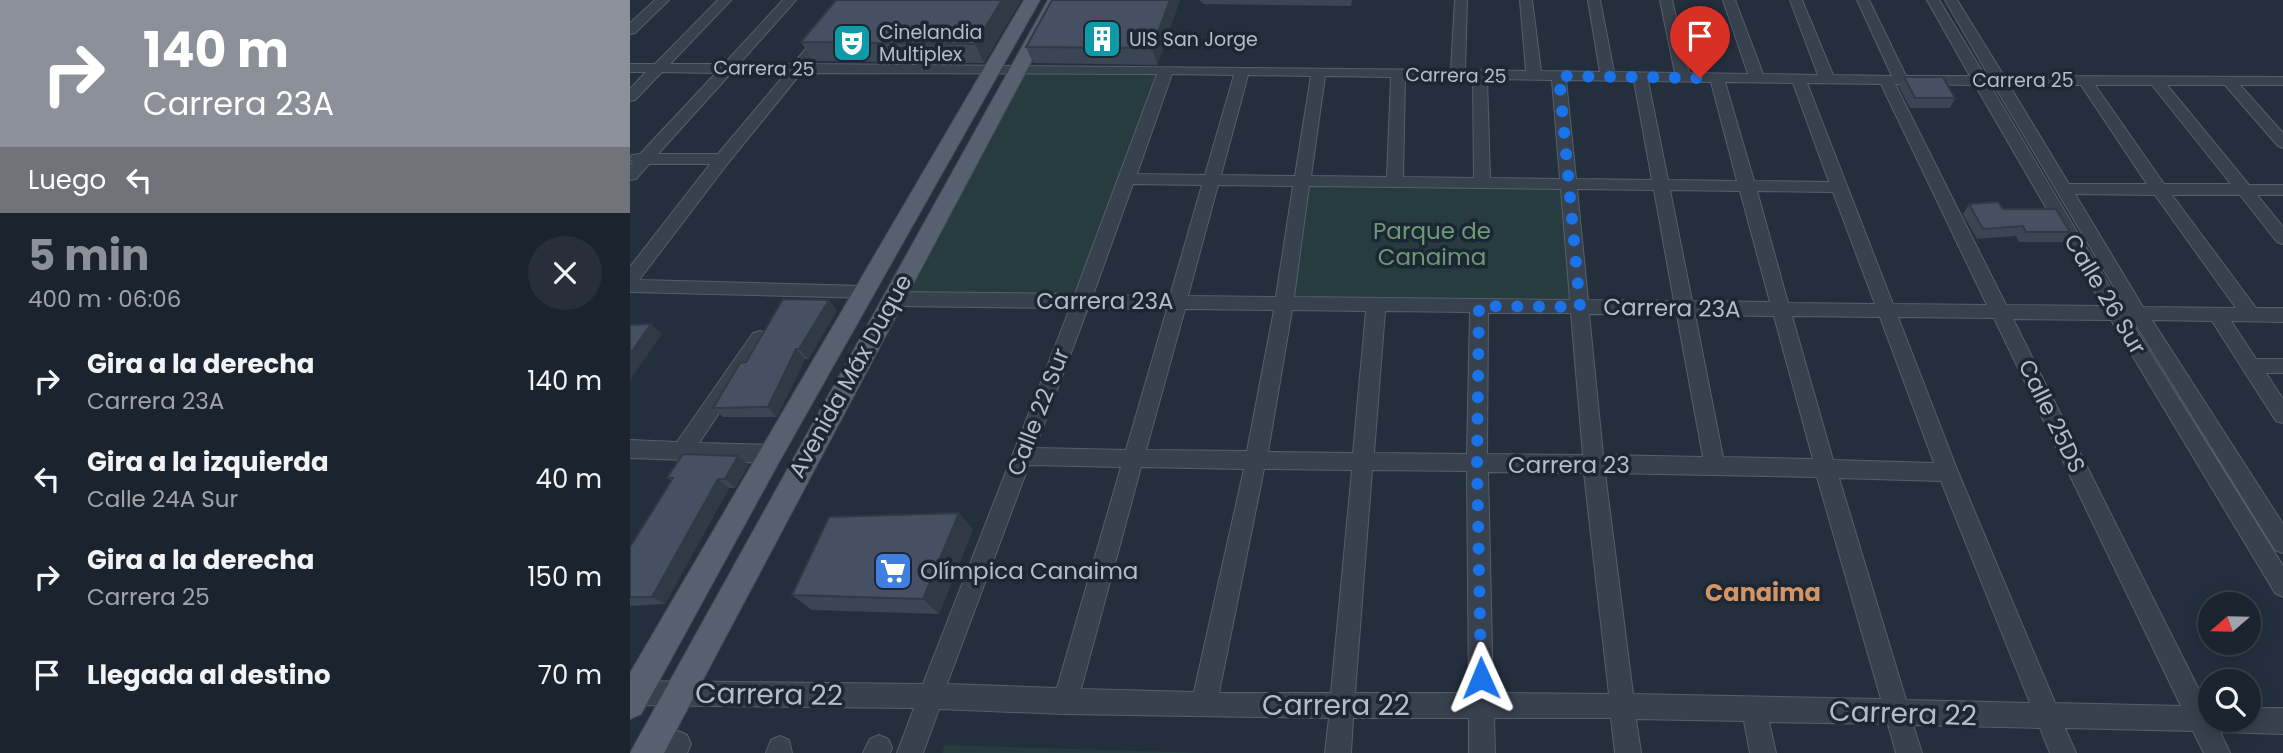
<!DOCTYPE html>
<html lang="es">
<head>
<meta charset="utf-8">
<style>
  :root { --surface:#1b232e; --page:#282f3a; --text:#f1f3f6; --muted:#a0a4aa; --line:#39404a; --accent:#8c9099 }
  body { margin:0; font-family:Poppins,sans-serif; background:var(--page); color:var(--text); height:100vh; display:flex; flex-direction:column; font-size:26px; white-space:nowrap }
  * { box-sizing:border-box; margin:0 }
  p { font-size:23px; color:var(--muted) }
  .icon { flex:none; width:38px; height:38px; fill:none; stroke:currentColor; stroke-width:2; stroke-linecap:round; stroke-linejoin:round }
  .map { position:relative; flex:1; overflow:hidden }
  .sheet { display:flex; flex-direction:column; background:var(--surface); width:630px }
  .sheet>* { flex:none }
  .hud { background:#8c9099; color:#fff; overflow:hidden }
  .needle { width:46px; rotate:250deg }
  .controls { position:absolute; left:1568px; top:592px; display:grid; gap:14px }
  .controls a { display:grid; place-items:center; width:63px; height:63px; border-radius:50%; background:var(--surface); box-shadow:0 4px 18px #0003,0 0 0 2px var(--line); font-size:35px }
  .pin { position:absolute; display:grid; place-items:center; width:60px; height:60px; color:#fff; margin:-72px -30px; border-radius:50% 50% 50% 0; rotate:-45deg; box-shadow:0 0 7px #0007 }
  .pin .icon { rotate:45deg }
  .me { position:absolute; width:77px; margin:-38px; rotate:359deg; stroke-linejoin:round; filter:drop-shadow(0 0 5px #0008) }
  .turn { display:flex; align-items:center; gap:24px; height:147px; padding:0 28px; font-size:32px }
  .turn .icon { width:91px; height:91px; stroke-width:2.5 }
  .turn b { display:block; font-size:49px; line-height:60px }
  .then { display:flex; align-items:center; height:66px; padding:0 28px; background:#0003; gap:14px; font-size:26px }
  .round { display:grid; place-items:center; flex:none; width:74px; height:74px; border-radius:37px; background:var(--page) }
  .headline { display:flex; align-items:center; justify-content:space-between; height:119px; padding:0 28px }
  h1 { font-size:42px; font-weight:700; line-height:52px; color:var(--accent) }
  ul { padding:0; list-style:none }
  li { display:flex; align-items:center; gap:21px; height:98px; padding:0 28px }
  li div { flex:1 }
  li b { display:block; font-size:26px }
  li em { font-style:normal }
  main { display:flex; flex:1; min-height:0 }
  .map>svg:first-child { display:block }
  .green { fill:#263c3f }
  .lines { fill:none; stroke-linecap:round; stroke-linejoin:round }
  .minor-casing { stroke:#565f6c; stroke-width:2 }
  .major-casing { stroke:#414a57; stroke-width:2 }
  .minor { fill:#38414e; fill-rule:evenodd }
  .major { fill:#56606e; fill-rule:evenodd }
  .wall { fill:#3b4654 }
  .shaded-wall { fill:#303945 }
  .building { fill:#455162; stroke:#303945; stroke-width:2 }
  .route { stroke:#1a73e8; stroke-width:12; stroke-dasharray:0 21.6 }
  .labels { text-anchor:middle; stroke-width:7; stroke-linejoin:round; paint-order:stroke }
  .far-poi-label { font-size:19px; fill:#b4bcc9; stroke:#1d2633; text-anchor:start }
  .far-street-label { font-size:19px; fill:#b4bcc9; stroke:#1d2633 }
  .park-label { font-size:23px; fill:#6b9a76; stroke:#1d2633 }
  .street-label { font-size:23px; fill:#b4bcc9; stroke:#1d2633 }
  .poi-label { font-size:23px; fill:#b4bcc9; stroke:#1d2633; text-anchor:start }
  .neighbourhood-label { font-size:24px; font-weight:bold; fill:#d59563; stroke:#1d2633 }
  .near-street-label { font-size:28px; fill:#b4bcc9; stroke:#1d2633 }
</style>
</head>
<body>
<main>
<section class="sheet">
<div class="hud">
<div class="turn"><svg class="icon" aria-label="right" viewBox="0 0 24 24"><path d="M7 20v-9h11M14 6l5 5-5 5"/></svg><div><b>140 m</b>Carrera 23A</div></div>
<div class="then">Luego<svg class="icon" aria-label="left" viewBox="0 0 24 24"><path d="M17 20v-9H6M10 6l-5 5 5 5"/></svg></div>
</div>
<div class="headline"><div><h1>5 min</h1><p>400 m · 06:06</p></div><a class="round"><svg class="icon" aria-label="close" viewBox="0 0 24 24"><path d="M6 6l12 12M18 6L6 18"/></svg></a></div>
<ul>
<li><svg class="icon" aria-label="right" viewBox="0 0 24 24"><path d="M7 20v-9h11M14 6l5 5-5 5"/></svg><div><b>Gira a la derecha</b><p>Carrera 23A</p></div><em>140 m</em></li>
<li><svg class="icon" aria-label="left" viewBox="0 0 24 24"><path d="M17 20v-9H6M10 6l-5 5 5 5"/></svg><div><b>Gira a la izquierda</b><p>Calle 24A Sur</p></div><em>40 m</em></li>
<li><svg class="icon" aria-label="right" viewBox="0 0 24 24"><path d="M7 20v-9h11M14 6l5 5-5 5"/></svg><div><b>Gira a la derecha</b><p>Carrera 25</p></div><em>150 m</em></li>
<li><svg class="icon" aria-label="arrive" viewBox="0 0 24 24"><path d="M6 21V4h12l-3 4 3 4H6"/></svg><div><b>Llegada al destino</b></div><em>70 m</em></li>
</ul>
</section>
<div class="map">
<svg width="1653" height="753" viewBox="0 0 1653 753">
  <rect width="100%" height="100%" fill="#242f3e"/>
  <path class="green" d="M387,73L532,75L446,296L269,293Z
    M679,184L934,187L943,304L661,302Z
    M315,745L578,753H312Z"/>
  <g class="lines">
    <defs>
      <path id="minor" d="M25,0H39L5,33L0,34V23Z
        M88,0H101L40,64H94L153,0H166L109,64H163L217,0H230L178,64L821,70L825,0H837L835,70L896,71L890,0H902L911,71L970,72L958,0H970L984,72L1045,73L1030,0H1042L1059,73L1118,74L1093,0H1105L1133,74L1188,75L1160,0H1172L1203,75L1262,76L1227,0H1239L1276,76H1340L1297,0H1309L1355,76H1359L1315,0H1327L1374,76L1653,77V85H1610L1653,133V148L1648,146L1595,85H1537L1619,185H1653V195H1627L1653,227V244L1647,242L1610,195H1542L1626,308H1653V322L1601,321L1626,359H1653V373H1636L1653,399V423L1646,421L1582,321L1522,320L1653,524V553L1645,550L1503,320H1500L1653,566V597L1645,593L1481,320L1383,319L1577,706L1580,707V719H1619V708H1653V734L1590,732L1600,753H1574L1563,731L1435,728L1446,753H1420L1410,728L1283,725L1292,753H1266L1258,724L1139,722L1146,753H1120L1114,721L1006,719L1011,753H985L981,718H864L865,753H839V718H723L721,753H695L699,718L435,714L309,709L293,753H267L284,708L0,705V681L293,684L440,308L263,306L257,304L254,299L257,294L263,292L445,294L527,74L171,73L98,163L9,280L233,286L239,288L242,293L239,298L0,292V267L80,164H19L6,179L0,180V165L3,163L0,159L2,155L10,154L86,73L32,72L5,100L0,101V89L16,72H0V64H25ZM101,73H156L88,154H28ZM542,74L604,75L575,175L507,174ZM618,75L681,76L665,176L591,175ZM695,76L761,77L757,177L681,176ZM775,78L843,79L844,178L773,177ZM857,79L922,80L930,179L860,178ZM936,80L1004,81L1022,180L946,179ZM1018,81L1081,82L1107,181L1038,180ZM1095,82L1163,83L1199,182L1124,181ZM1177,83L1251,84L1357,305L1263,304ZM1265,84L1345,85L1473,306L1376,305ZM1360,85H1364L1495,306H1491ZM1379,85H1451L1517,184H1439ZM1465,85H1522L1601,184H1534ZM503,184L572,185L540,296L463,295ZM588,185L663,186L646,297L558,296ZM679,186L931,189L940,300L664,297ZM947,189L1024,190L1044,301L958,300ZM1040,190L1110,191L1140,302L1062,301ZM1127,191L1203,192L1245,304L1158,303ZM1445,194L1525,195L1606,308L1513,307ZM458,308L537,309L496,450L405,448ZM555,309L644,310L617,451L516,450ZM662,310L736,311L723,453L638,452ZM755,311L840,312L837,454L744,453ZM858,313H941L953,455L857,454ZM959,314L1047,315L1073,457L973,455ZM1065,315L1144,316L1183,459L1093,457ZM1162,316L1250,317L1304,463L1203,460ZM1268,317L1364,318L1551,706L1425,703L1328,472ZM399,465L491,467L427,688L317,684ZM511,467L614,469L564,692L451,689ZM634,469L722,470L701,693H589ZM742,470L837,471L839,693H725ZM858,472L954,473L979,694L863,693ZM975,473L1187,477L1251,699L1003,694ZM1209,478L1311,481L1400,703L1276,700Z
        M130,331L137,333L139,338L69,443L140,445L147,448L150,454L147,460L140,463L0,458V440L47,442L123,333Z
        M48,731L57,735L61,744L57,753H30L39,735Z
        M249,735L258,739L262,748L260,753H233L240,739Z
        M150,736L159,740L162,753H136L141,740Z"/>
      <path id="major" d="M394,0H410L149,462L11,714L0,719V673Z
        M418,0H434L34,753H0Z"/>
    </defs>
    <use href="#minor" class="minor-casing"/>
    <use href="#major" class="major-casing"/>
    <use href="#minor" class="minor"/>
    <use href="#major" class="major"/>
  </g>
  <path class="wall" d="M391,0L354,63L183,61L171,42Z
    M550,0L527,65L403,63L396,47Z
    M569,0H722L721,6L574,4Z
    M1274,77L1325,98L1320,108H1280L1269,87Z
    M1339,204L1373,209L1440,232L1433,242H1389L1386,236L1347,239L1333,214Z
    M207,310L178,359H175L147,417H93L83,408L116,362Z
    M119,465L105,488H99L35,604L0,606V547L42,481L37,478Z
    M343,529L309,614L182,610L162,595Z"/>
  <path class="shaded-wall" d="M372,0H391L354,63L345,44Z
    M540,0H550L527,65L522,48Z
    M199,300L207,310L178,359L169,349Z
    M21,324L32,334L0,380V354Z
    M166,349L175,359L147,417L138,407Z
    M108,456L119,465L105,488L95,479Z
    M88,479L99,488L35,604L22,597Z
    M329,513L343,529L309,614L293,599Z"/>
  <path class="building" d="M206,0H372L345,44L171,42Z
    M422,0H540L522,48L396,47Z
    M1274,77H1313L1325,98H1285Z
    M1368,202L1373,209H1426L1440,232H1396L1393,226L1353,229L1339,204Z
    M153,299L199,300L169,349H166L138,407L83,408L110,363L116,362Z
    M21,324L0,354V325Z
    M53,454L108,456L95,479H88L22,597H0V547L43,478H37Z
    M329,513L293,599L162,595L199,517Z"/>
  <g class="lines">
    <path class="route" d="M851,678L847,464L849,306L950,307L929,76L1070,78"/>
  </g>
  <defs>
    <symbol id="building-square" viewBox="-11 -11 22 22"><rect x="-9" y="-9" width="18" height="18" rx="4" fill="#0f9aa8" stroke="#1d2633"/><path d="M-4-6H4V6H1V3H-1V6H-4ZM-2.5-4.3h1.7v1.8h-1.7ZM.8-4.3h1.7v1.8H.8ZM-2.5-1h1.7V.8h-1.7ZM.8-1h1.7V.8H.8Z" fill="#fff"/></symbol>
    <symbol id="theatre-square" viewBox="-11 -11 22 22"><rect x="-9" y="-9" width="18" height="18" rx="4" fill="#0f9aa8" stroke="#1d2633"/><path d="M-5-5.5Q0-4 5-5.5V0Q5 5 0 6Q-5 5-5 0ZM-3.3-2.5H-1v1.5H-3.3ZM1-2.5H3.3v1.5H1ZM-2.8 1Q0 5.5 2.8 1Z" fill="#fff"/></symbol>
    <symbol id="supermarket-square" viewBox="-11 -11 22 22"><rect x="-9" y="-9" width="18" height="18" rx="4" fill="#3f7fe0" stroke="#1d2633"/><path d="M-6-5.5h2.5l.6 2H6L4.5 2H-2.5L-4.4-4H-6ZM-1.5 3.2a1.3 1.3 0 1 0 .1 0ZM3 3.2a1.3 1.3 0 1 0 .1 0Z" fill="#fff"/></symbol>
  </defs>
  <g fill-rule="evenodd">
    <use href="#building-square" x="450" y="17" width="44" height="44"/>
    <use href="#theatre-square" x="200" y="21" width="44" height="44"/>
    <use href="#supermarket-square" x="241" y="549" width="44" height="44"/>
  </g>
  <g class="labels">
    <g class="far-poi-label">
      <text x="249" y="39">Cinelandia<tspan x="249" dy="22">Multiplex</tspan></text>
      <text x="499" y="46">UIS San Jorge</text>
    </g>
    <g class="far-street-label">
      <text transform="translate(134 68) rotate(1)" y="7">Carrera 25</text>
      <text transform="translate(826 75) rotate(1)" y="7">Carrera 25</text>
      <text x="1393" y="87">Carrera 25</text>
    </g>
    <g class="park-label">
      <text x="802" y="239">Parque de<tspan x="802" dy="26">Canaima</tspan></text>
    </g>
    <g class="street-label">
      <text transform="translate(1475 294) rotate(59)" y="8">Calle 26 Sur</text>
      <text x="475" y="309">Carrera 23A</text>
      <text transform="translate(1042 308) rotate(1)" y="8">Carrera 23A</text>
      <text transform="translate(220 376) rotate(-61)" y="8">Avenida Máx Duque</text>
      <text transform="translate(408 412) rotate(-69)" y="8">Calle 22 Sur</text>
      <text transform="translate(1422 416) rotate(64)" y="8">Calle 25DS</text>
      <text x="939" y="473">Carrera 23</text>
    </g>
    <g class="poi-label">
      <text x="290" y="579">Olímpica Canaima</text>
    </g>
    <g class="neighbourhood-label">
      <text x="1133" y="601">Canaima</text>
    </g>
    <g class="near-street-label">
      <text transform="translate(139 694) rotate(1)" y="10">Carrera 22</text>
      <text x="706" y="715">Carrera 22</text>
      <text transform="translate(1273 713) rotate(2)" y="10">Carrera 22</text>
    </g>
  </g>
</svg>
<div class="controls">
<a><svg class="needle" viewBox="-14 -14 28 28"><path d="M0-13l5 13h-10z" fill="#e53935"/><path d="M0 13l5-13h-10z" fill="#a0a4aa"/></svg></a>
<a><svg class="icon" aria-label="search" viewBox="0 0 24 24"><circle cx="10" cy="10" r="6"/><path d="M15 15l6 6"/></svg></a>
</div>
<div class="pin" style="left:1070px;top:78px;background:#d93025"><svg class="icon" aria-label="arrive" viewBox="0 0 24 24"><path d="M6 21V4h12l-3 4 3 4H6"/></svg></div>
<svg class="me" style="left:851px;top:678px" viewBox="-20 -20 40 40"><path d="M0-17L14 15 0 8-14 15z" fill="#1a73e8" stroke="#fff" stroke-width="4"/></svg>
</div>
</main>
</body>
</html>
